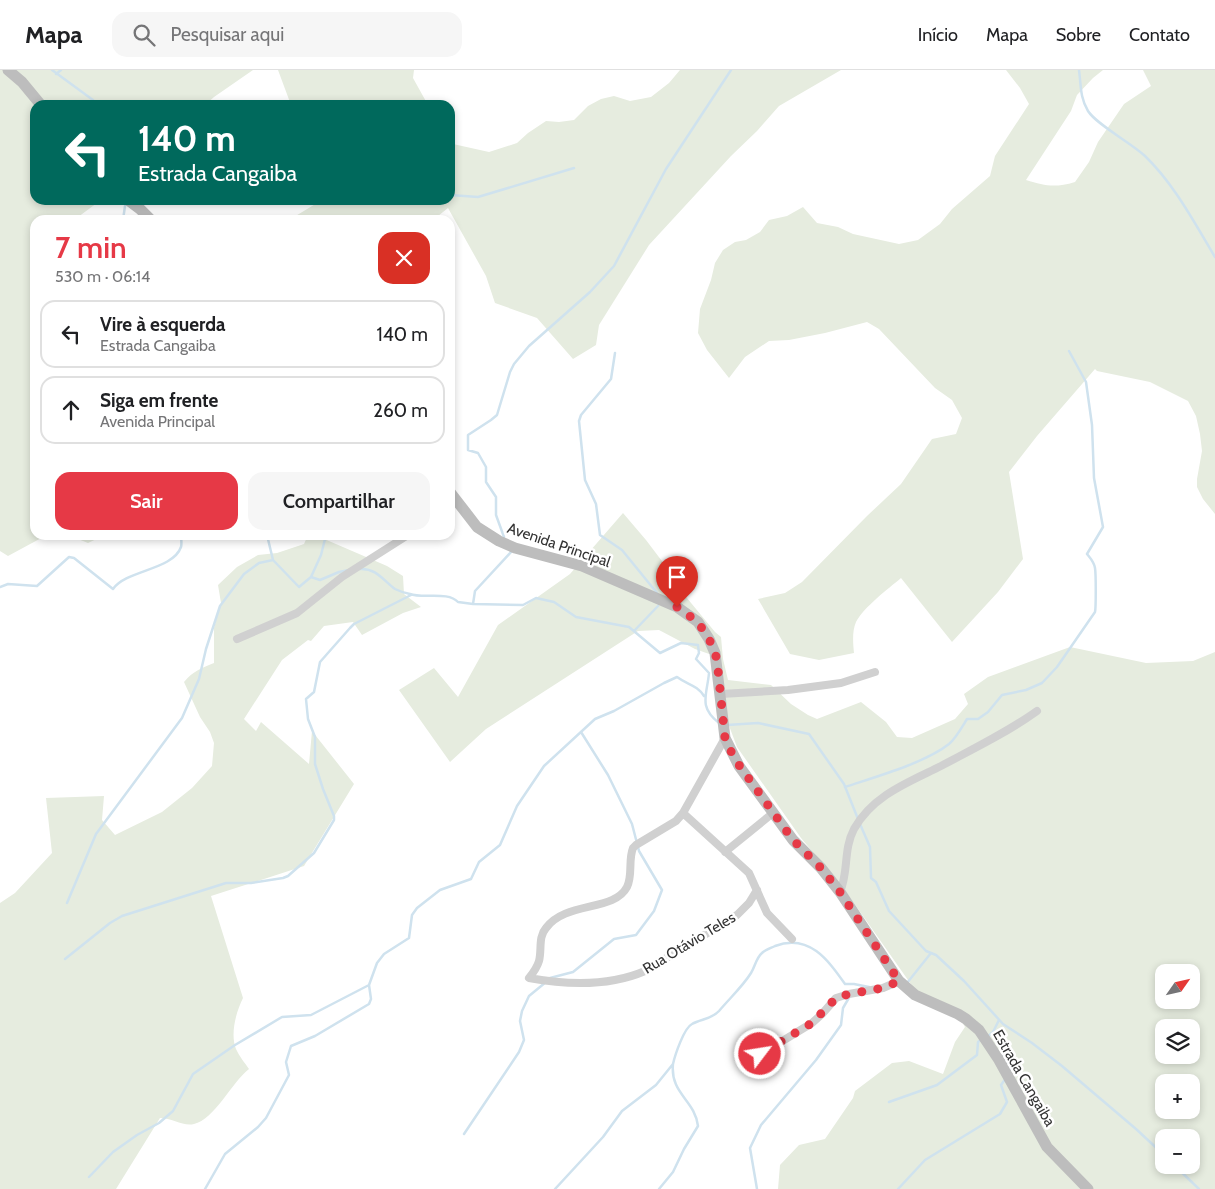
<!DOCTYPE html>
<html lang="pt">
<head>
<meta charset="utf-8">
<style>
  :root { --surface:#fff; --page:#f6f6f6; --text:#202124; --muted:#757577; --line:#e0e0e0; --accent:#e63946 }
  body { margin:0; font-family:Cabin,sans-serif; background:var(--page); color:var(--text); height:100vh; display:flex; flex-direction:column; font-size:19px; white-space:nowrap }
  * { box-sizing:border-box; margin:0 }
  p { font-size:16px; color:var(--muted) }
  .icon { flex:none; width:28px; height:28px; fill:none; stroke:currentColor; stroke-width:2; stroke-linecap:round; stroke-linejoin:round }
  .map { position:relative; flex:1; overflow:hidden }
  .details { position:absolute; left:30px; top:145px; width:425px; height:325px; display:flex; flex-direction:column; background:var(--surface); border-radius:15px; box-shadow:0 2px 8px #0003 }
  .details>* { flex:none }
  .hud { position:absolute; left:30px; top:30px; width:425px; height:105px; border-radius:15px; box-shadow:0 2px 8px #0003; background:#00695c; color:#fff; overflow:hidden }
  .needle { width:32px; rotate:56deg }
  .buttons { position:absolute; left:1155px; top:894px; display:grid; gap:10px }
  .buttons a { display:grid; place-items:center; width:45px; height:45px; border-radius:10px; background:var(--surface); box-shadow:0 2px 8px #0003; font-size:25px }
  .pin { position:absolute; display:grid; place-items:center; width:42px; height:42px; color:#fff; margin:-51px -21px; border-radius:50% 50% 50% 0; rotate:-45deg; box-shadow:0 0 5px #0007 }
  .pin .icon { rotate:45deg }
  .me { position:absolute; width:55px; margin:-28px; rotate:59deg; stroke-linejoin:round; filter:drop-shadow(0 0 4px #0008) }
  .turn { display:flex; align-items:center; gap:18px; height:105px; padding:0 25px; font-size:22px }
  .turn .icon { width:65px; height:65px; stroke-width:2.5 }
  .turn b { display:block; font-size:35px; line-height:42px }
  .round { display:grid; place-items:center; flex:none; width:52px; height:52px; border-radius:15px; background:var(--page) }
  .head { display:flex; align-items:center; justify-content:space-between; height:85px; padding:0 25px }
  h1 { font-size:30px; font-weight:600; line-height:38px; color:var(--accent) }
  .cta { display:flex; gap:10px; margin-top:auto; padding:10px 25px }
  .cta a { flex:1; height:58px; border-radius:15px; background:var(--accent); color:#fff; font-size:20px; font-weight:600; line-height:58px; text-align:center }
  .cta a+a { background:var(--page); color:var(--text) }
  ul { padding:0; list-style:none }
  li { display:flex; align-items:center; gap:15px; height:68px; margin:0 10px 8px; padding:0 15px; border:2px solid var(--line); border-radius:15px }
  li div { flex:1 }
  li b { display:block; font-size:19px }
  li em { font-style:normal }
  header { display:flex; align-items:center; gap:30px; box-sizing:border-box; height:70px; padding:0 25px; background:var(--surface); border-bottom:1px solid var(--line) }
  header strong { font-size:24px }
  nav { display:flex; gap:28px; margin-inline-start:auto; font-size:18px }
  .search { width:350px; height:45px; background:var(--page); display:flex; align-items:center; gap:12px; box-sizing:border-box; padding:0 18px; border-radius:15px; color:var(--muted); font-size:19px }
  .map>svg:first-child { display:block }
  .green { fill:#e6ecdf; fill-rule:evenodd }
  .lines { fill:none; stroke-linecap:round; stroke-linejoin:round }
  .stream { stroke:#cfe2ee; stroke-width:2.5 }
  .street { stroke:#d0d0d0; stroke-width:8 }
  .secondary { stroke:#bdbdbd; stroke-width:11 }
  .route { stroke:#e63946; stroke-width:9; stroke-dasharray:0 16.2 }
  .labels { text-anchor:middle; stroke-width:5; stroke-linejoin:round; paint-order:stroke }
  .street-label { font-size:15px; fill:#333; stroke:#fff }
</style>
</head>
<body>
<header>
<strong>Mapa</strong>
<div class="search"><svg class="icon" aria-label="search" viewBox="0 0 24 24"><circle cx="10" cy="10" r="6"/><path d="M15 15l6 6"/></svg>Pesquisar aqui</div>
<nav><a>Início</a><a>Mapa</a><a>Sobre</a><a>Contato</a></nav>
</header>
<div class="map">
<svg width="1215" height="1119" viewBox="0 0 1215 1119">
  <rect width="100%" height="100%" fill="#fff"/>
  <path class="green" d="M0,0H253L214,27L205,35H35V130H101L74,150H35V465H51L45,466L8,486L0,481Z
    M278,0H414L413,8L428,35H291Z
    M680,0H841L779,36L757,61L731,86L649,175L599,255L596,275L573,289L537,248L495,233L486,206L448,138L433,150H289L322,130H450V69L453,74L489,82L517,73L528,63L546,51L559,52L574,50L588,36L601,29L614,26L630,31L651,27L669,13Z
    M1006,0H1103L1093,8L1077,25L1071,41L1026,110C1045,116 1055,118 1075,112L1089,92L1098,72L1124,34L1151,16L1143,0H1215V444L1203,429L1197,417V409L1202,381L1200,364L1196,346L1188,331L1150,312L1097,301L1095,299L1037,366L1009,402L1023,489L998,522L952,572L901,508C888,519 864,537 856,552C852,561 853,573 854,583L819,590L790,584L758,529L785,523L802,512L867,446L901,414L932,369L956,364L962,348L952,330L935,318L879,259L867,252L825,263L789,270L769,271L745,287L729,308L707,280L698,263L700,239L711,210L715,193L723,180L735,172L746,170L760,162L769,150L787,146L803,137L817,153L838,157L853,164L899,174L918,170L940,154L952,139L990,106L995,86L1029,34L1020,18Z
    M623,443L646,470L674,507L682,522L715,562L721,567L723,589L728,610L771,615L791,634L808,645L817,649L861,632L886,652L897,667L912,668L955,649L968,634L964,624L988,607L1070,577L1146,593L1193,591L1215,582V1119H778L780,1095L799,1075L825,1069L853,1028L855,1021L892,993L909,991L943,1004L955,972L965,957L955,940L915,920L844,819L801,768L737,677L728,653L712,585L695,579L659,560L638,561L486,659L450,692L399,620L434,598L458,627L498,555L570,504ZM1164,902H1191V930H1164ZM1164,958H1191V985H1164ZM1164,1012H1191V1040H1164ZM1164,1068H1191V1095H1164Z
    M68,465H105L88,473Z
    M308,465H315L387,496L403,506L404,524L421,537L403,543L362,565L353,552L324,556L311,571L308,570L282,590L244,649L256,661L261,652L309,694L312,661L354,714L304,796L211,826L243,928C236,942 230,964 236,979C239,986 245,993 249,999C232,1012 214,1050 194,1054C184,1057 172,1048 160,1048L116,1119H0V833L15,823L52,783L46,728L104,726L102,750L115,765L162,742L192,718L212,696L214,673L210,662L200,647L184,612C193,601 202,598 214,593V558L221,533L218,515L237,497L258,485L277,483L304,474Z"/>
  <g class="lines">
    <path class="stream" d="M52,0L93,30L97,35
      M1079,0C1081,15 1080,28 1088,41C1097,55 1130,72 1145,86C1174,114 1194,152 1215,187
      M56,4L61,0
      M450,125L478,127L574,98
      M123,150L125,136
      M615,283L611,309L581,345L579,351L585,410L596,434L600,465L622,480L657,523
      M267,465L273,490L299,517L311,507L321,485L326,465
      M504,467L496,445V427L486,412V397L478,383L468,380V365L491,350L497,345L510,302L514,294L529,276L590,222L614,196L666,99L731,0
      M360,499C376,498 383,510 395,519C399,521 405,523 410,524C423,529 448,521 458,532L473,534L523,535L536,528L554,532L576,547L629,557L660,583L681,573L698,575L699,583L696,589L709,603C707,625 698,637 719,653
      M311,507L320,510L339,502L349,500
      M0,517L8,514L37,516L69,487L74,488L113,519C126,500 173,500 181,477C182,474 181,468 181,465
      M473,534L475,521L512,481
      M634,561L658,536
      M727,655L758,653L809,664L844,714L858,749
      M845,717C875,707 925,693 949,674C956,668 962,657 967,649H978L988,642L1002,625L1026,620L1042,613L1057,597L1095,542C1096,538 1096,504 1095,498C1094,492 1091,489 1087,484L1103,457L1094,408L1092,355L1086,312L1069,281
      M860,754L870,777L871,808L876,812L889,841L926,881L936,885L964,911L1003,954L1032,973L1062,996L1136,1059L1164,1085
      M67,833L96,764L182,648L199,609L206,579L220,536L244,504L259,493L273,490
      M65,889L110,853L122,846L226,813H251L283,808L288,806L314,783L334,750V746L323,719L315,694V667L308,649L306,629L314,622L320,592L350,558L354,554L411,525
      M550,908L573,902L614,869L636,865L654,841L662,820L639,781L632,754L608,705L581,662
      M907,913L931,883
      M993,962L1010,999V1001
      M987,967L993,962L999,950
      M889,1032L937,1015L977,985L978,972L982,969
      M464,1064L519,982L524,970L520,951L522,941L529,926L546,912
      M1174,1095L1199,1119
      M89,1107L113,1082L137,1065L159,1053L173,1041L193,1004L235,975L282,947L311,945L369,915
      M205,1119L225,1084L258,1057L266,1048L289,1005L286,992L291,976L315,966L369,934L371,929L369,915L377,893L384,884L409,868L412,845L417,838L440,820L471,809L479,792L500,775L517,736L544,696L595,649L614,641L664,613L677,607C688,615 697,615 704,626
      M555,1119L603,1067L622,1041L656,1015L673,994
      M659,1119L673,1102L684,1079L698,1056C695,1030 670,1024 673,994C675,985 684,958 692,954C701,949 712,949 719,941C729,929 743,916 751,903C755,897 756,888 762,883C765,880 771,878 775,876C809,863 828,890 845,914H854L869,917
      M757,1119L750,1078L761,1055L816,990L841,955L843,938L850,926
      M898,1119L925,1090L1000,1044L1007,1032L1001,1015L1006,1008"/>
    <path class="street" d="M237,569L297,543L342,507L408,465
      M721,624L788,620L841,613L875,602
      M725,668L683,743L749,803L767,843L792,869
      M683,743L676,751L636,775L633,778C628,790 633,805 627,817C614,842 566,831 546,858C538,867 542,880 539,891C537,898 533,903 529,908C567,915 608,917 645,901L737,845L749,833L757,820
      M725,782L773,743
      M840,822C849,801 843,780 854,759C873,725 909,712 941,696C973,679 1008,662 1037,641
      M761,984L812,953L822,944L836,928L849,924L883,918L899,911"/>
    <path class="secondary" d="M8,0L22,12L41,35
      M128,130L140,139L151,150
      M450,422L477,457L499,471L515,478L582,496L677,537L698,552L709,569L715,583L725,668L739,696L793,770L821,798L840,822L899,911L915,925L958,944L966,949L979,960L999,990L1047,1077L1088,1119"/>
  </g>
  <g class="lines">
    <path class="route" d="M677,537L698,552L713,576L717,590L725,668L734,688L793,770L821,798L840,822L899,911L883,918L849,924L836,928L812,953L760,984"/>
  </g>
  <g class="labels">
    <g class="street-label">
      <text transform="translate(559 475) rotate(19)" y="5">Avenida Principal</text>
      <text transform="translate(689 873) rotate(-31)" y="5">Rua Otávio Teles</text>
      <text transform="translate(1024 1008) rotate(60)" y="5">Estrada Cangaiba</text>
    </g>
  </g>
</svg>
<div class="buttons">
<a><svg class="needle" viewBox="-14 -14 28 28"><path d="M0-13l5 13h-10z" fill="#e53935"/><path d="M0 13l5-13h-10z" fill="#757577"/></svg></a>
<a><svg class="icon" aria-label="layers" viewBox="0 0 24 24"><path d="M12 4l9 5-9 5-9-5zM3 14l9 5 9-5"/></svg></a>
<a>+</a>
<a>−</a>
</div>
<div class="pin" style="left:677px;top:537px;background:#d93025"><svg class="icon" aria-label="arrive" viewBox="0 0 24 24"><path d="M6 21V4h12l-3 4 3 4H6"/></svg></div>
<svg class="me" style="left:760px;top:984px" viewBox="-20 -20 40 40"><circle r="17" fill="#e63946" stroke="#fff" stroke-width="3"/><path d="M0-11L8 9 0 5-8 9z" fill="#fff"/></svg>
<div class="hud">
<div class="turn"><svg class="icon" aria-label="left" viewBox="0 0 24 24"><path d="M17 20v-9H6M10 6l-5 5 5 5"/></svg><div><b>140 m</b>Estrada Cangaiba</div></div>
</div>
<section class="details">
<div class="head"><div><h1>7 min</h1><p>530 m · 06:14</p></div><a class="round" style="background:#d93025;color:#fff"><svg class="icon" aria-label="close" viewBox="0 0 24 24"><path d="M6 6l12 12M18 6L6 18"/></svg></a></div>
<ul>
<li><svg class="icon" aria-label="left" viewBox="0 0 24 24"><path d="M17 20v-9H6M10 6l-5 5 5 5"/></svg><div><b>Vire à esquerda</b><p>Estrada Cangaiba</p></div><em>140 m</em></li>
<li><svg class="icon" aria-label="ahead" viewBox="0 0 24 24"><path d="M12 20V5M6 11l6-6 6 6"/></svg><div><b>Siga em frente</b><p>Avenida Principal</p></div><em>260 m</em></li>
</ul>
<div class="cta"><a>Sair</a><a>Compartilhar</a></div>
</section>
</div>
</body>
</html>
